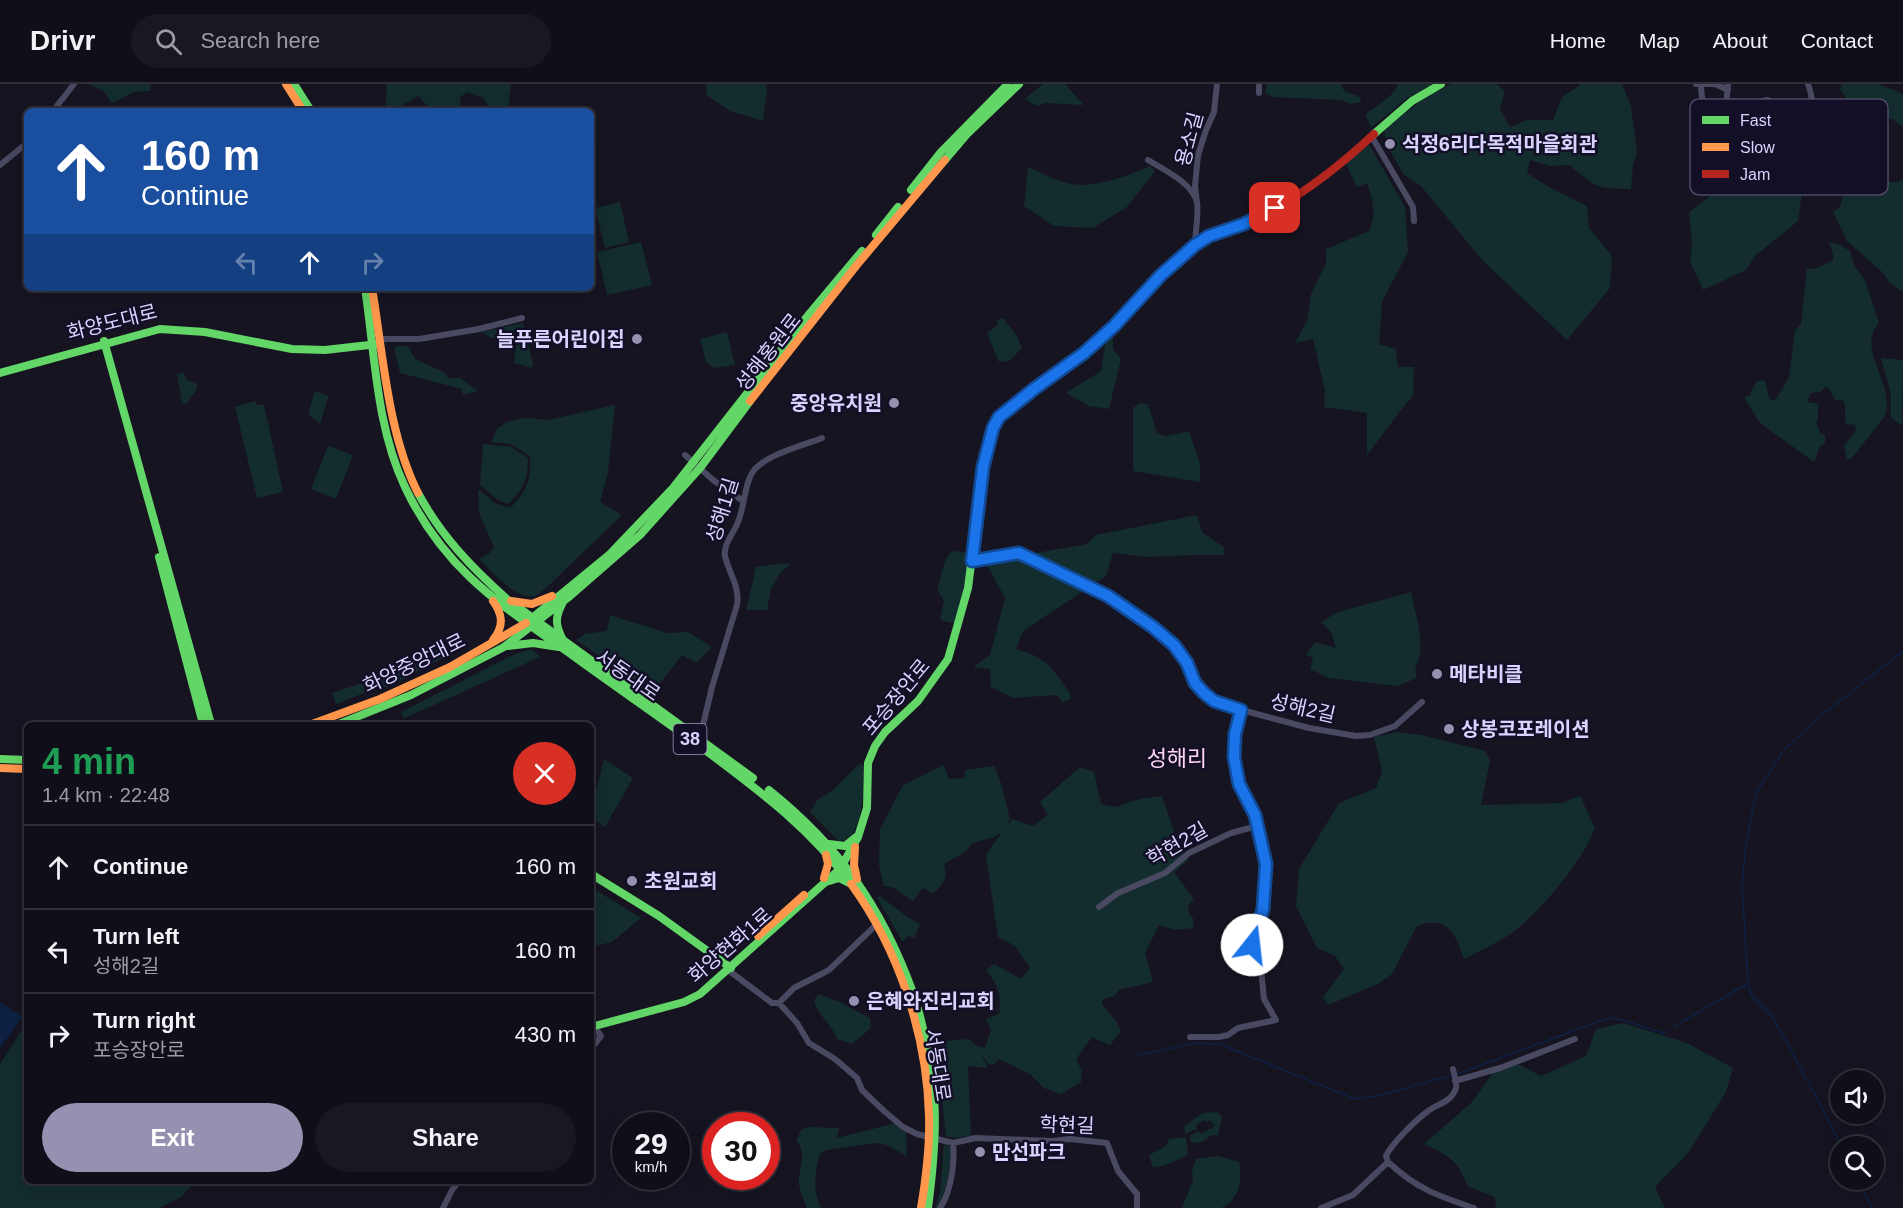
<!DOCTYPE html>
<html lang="en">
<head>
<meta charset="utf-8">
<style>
  :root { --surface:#100f19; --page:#191822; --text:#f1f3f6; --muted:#9c9ca2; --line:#302f38; --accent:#9591b1 }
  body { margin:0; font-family:Arial,"Noto Sans KR",sans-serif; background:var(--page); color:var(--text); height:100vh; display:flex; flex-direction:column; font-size:22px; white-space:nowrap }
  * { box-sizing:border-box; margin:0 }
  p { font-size:20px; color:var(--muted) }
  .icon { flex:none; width:33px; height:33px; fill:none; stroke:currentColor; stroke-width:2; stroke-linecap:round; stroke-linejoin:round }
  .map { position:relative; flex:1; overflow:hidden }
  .drawer { position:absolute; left:24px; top:638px; width:570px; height:462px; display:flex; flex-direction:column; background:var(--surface); border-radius:9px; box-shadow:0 6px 24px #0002,0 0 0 2px var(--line) }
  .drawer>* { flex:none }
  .top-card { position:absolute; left:24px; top:24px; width:570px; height:183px; border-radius:9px; box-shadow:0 6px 24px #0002,0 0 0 2px var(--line); background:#1a4fa0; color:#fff; overflow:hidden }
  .fabs { position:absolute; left:1830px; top:986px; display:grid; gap:12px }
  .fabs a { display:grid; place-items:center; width:54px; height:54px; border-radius:50%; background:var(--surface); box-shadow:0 6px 24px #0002,0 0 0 2px var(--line); font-size:30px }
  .speed { position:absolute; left:612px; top:1028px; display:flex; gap:12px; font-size:30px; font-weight:700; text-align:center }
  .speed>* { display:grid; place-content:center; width:78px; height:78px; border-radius:50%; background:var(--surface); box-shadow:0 6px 24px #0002,0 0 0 2px var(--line); line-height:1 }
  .speed small { font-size:15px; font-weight:400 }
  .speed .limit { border:9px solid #d22; background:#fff; color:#111 }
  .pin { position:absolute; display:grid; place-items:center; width:51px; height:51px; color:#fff; margin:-26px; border-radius:12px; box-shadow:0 3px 9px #0006 }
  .me { position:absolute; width:66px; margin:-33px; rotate:16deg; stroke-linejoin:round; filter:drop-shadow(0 0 4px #0008) }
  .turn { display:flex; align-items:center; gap:21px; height:126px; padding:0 18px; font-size:27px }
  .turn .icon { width:78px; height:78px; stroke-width:2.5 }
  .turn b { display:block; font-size:42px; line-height:51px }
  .lanes { display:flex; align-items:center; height:57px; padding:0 18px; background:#0003; justify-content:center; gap:30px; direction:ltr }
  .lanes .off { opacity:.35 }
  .round { display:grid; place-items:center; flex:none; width:63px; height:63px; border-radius:32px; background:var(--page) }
  .overview { display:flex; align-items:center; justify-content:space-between; height:102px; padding:0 18px }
  h1 { font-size:36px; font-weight:700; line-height:45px; color:#1e9e55 }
  .button { display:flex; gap:12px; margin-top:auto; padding:12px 18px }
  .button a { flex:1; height:69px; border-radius:36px; background:var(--accent); color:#fff; font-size:24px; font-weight:700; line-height:69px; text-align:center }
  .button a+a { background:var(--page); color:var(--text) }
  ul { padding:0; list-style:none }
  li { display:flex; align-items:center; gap:18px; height:84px; padding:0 18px; border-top:2px solid var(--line) }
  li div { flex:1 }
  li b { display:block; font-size:22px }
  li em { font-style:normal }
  header { display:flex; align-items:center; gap:36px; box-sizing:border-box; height:84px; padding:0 30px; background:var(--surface); border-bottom:2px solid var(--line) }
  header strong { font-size:28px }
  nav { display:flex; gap:33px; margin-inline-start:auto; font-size:21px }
  .search { width:420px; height:54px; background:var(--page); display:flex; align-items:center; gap:15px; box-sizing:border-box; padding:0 21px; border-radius:33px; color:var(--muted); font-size:22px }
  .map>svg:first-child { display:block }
  .green { fill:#132c2d }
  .water { fill:#0d2144 }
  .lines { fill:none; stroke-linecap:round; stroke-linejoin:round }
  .stream { stroke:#0d2144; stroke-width:1.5 }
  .street { stroke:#4a4962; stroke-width:6 }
  .fast { stroke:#63d668; stroke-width:8 }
  .slow { stroke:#ff974d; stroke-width:8 }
  .jam { stroke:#b3261e; stroke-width:8 }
  .route-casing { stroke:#114b97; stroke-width:15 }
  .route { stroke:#1a73e8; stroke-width:10 }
  .poi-dot { fill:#9591b1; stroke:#130f26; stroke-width:2 }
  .labels { text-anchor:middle; stroke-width:5; stroke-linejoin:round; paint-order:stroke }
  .shield { fill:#130f26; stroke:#9e99be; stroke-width:1.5 }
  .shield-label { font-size:18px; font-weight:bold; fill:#d9d4ff }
  .street-label { font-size:20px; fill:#d9d4ff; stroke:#130f26 }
  .poi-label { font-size:20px; font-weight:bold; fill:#d9d4ff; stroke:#130f26; text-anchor:start }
  .quarter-label { font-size:22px; fill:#ffd6f0; stroke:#130f26 }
  .key { fill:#130f26; stroke:#4e4a67; stroke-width:1.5 }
  .key-label { font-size:16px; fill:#d9d4ff }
</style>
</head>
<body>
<header>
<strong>Drivr</strong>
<div class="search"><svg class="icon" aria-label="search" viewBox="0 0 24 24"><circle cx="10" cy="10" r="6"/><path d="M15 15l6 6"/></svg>Search here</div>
<nav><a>Home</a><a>Map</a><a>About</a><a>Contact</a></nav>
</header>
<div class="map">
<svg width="1903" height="1124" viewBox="0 0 1903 1124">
  <rect width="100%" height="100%" fill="#161421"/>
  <path class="green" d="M89,0H151L150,7L134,8L112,19L103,7Z
    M387,0H511L508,27H491L483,14L466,8L460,14L461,27H433L418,12L393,27H385Z
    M706,0H766L767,7L763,37L730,27L707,11Z
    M1043,0H1065L1084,21L1046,19L1037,22L1025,15Z
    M1267,0H1341L1344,7L1360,13L1361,18L1350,20L1342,16L1273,13L1265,9Z
    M1398,0H1432L1407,14L1371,44L1365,31C1376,21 1393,14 1398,0Z
    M1452,0H1496L1505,7L1500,25L1510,43L1527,36H1553L1562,13L1580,1L1579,0H1622L1631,22L1637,68L1633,82L1631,105C1595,105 1597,103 1569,81L1551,82L1530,76L1527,89L1549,103L1587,122L1589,144L1612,172L1610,204L1567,256L1482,176L1421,102L1404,91L1386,60L1384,45L1430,10Z
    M1842,0H1878L1903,10V43L1892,35L1861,32L1840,6Z
    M1807,39L1808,67L1798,137L1755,172L1746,186L1703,206L1690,177L1692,161L1689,128L1713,110L1738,87L1744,76L1774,52H1787Z
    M1369,60L1405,123L1408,168L1382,218L1379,260L1396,265L1398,283H1414L1413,312L1404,322L1367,371V329L1324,323L1325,307L1313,255L1295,259L1307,237L1311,210L1326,179V165L1369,147C1377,129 1373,117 1367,99L1357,103L1345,78Z
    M1150,82L1155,87L1127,123L1093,144L1054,142L1024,122L1028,83C1044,90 1064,101 1081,101C1105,101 1128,91 1150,82Z
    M1903,94V208L1891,200L1882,188L1847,157L1833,128L1840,123L1844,108L1854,97L1900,98Z
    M620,118L629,158L605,164L595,124Z
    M641,158L652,201L607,211L597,168Z
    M1829,158L1838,160L1850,167L1855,183L1865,196L1879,239C1855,266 1896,299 1885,332L1852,374L1847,376L1844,362L1856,346L1855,341L1846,340C1844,332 1846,325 1844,317L1835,316L1827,302L1820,308L1811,309L1807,318L1818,320V334L1816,339L1821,350L1825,351V359L1820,362L1814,378L1760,339L1744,313L1749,312L1757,297L1764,296C1769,303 1766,310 1771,317L1776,315L1789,293L1795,246L1801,240L1807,184L1815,185L1833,176V170Z
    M1003,234L1017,252L1022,264L1009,277L999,278L987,249L998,241L997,236Z
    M523,239L533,280L532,284L514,279L517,258L491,254L482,248Z
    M727,248L735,281L714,284L706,278L700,255Z
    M1113,250V265L1121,275L1109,325L1089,322L1066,309L1101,287L1106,256Z
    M398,262H408L415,275L444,288L448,294H460L478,307L463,311L462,305L400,289L394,264Z
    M1881,274L1903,276L1902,342L1891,334V310Z
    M184,289L187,296L197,300V305L186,320L182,319L177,290Z
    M315,307L327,311L328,314L320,340L308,330Z
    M255,317L257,321H264L283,408L257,414L235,323Z
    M1140,319L1148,320L1157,349L1166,352L1189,347L1200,380V398L1133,387V324Z
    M615,321L608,389L600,418L622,431L545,505L535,512C514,515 493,488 479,475L490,469L494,463L479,429L478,405L495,419L510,424C527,408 531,395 530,372L510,360L491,358L498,344L507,338L526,334L548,336Z
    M483,360L511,363L528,374C528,395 524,405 508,420L498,416L480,401Z
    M328,362L353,371L336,415L311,405Z
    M1197,431L1202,448L1225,464L1223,471H1194L1148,473L1113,469L1106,492L1023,547L1016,565C1048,574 1051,583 1070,609L1071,615L1062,618L1057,611L1013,614L991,603L990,585L973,583L990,571L1005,514L985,478L1087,460L1096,451Z
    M952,467L971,469L964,508L956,540L940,536L944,517L937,505C942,492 942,477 952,467Z
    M777,480H791L780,489L771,505L767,526H746L756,483Z
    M1411,508C1416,533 1427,562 1415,585L1417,594L1397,602L1329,594L1310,585L1313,574L1306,571L1315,558L1336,564L1331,548L1321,538L1338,528Z
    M610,531L667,549L688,548L712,563L696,579L682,571L662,597L649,606L576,556L585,550L607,547Z
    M453,557L460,563L454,568L390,602L372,606L336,620L332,609L392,589Z
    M532,565L540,573L403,635L401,628L515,570Z
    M1396,648L1421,651L1485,667L1490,676L1481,721L1561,719L1580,712L1595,744C1583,777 1538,831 1509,851C1495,860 1479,867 1464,875C1456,850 1447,830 1417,842L1392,890L1378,900L1328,921L1323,913L1344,885L1335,872L1317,864L1296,822L1299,785L1339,719L1376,704L1382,687L1374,653Z
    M604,675L633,694L605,743L591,734V714L597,704Z
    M859,680L864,681C864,698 864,760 839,757L810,728L817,716L832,707Z
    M944,681L949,695L965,694V686L994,682L1001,699L1010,735L1007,741L1012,735L1033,742L1048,731L1040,718L1080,683L1094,688L1101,720L1115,723L1140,715L1162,712L1179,762L1189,776L1174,788L1194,815L1188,821L1189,829L1194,836L1193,844L1175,846L1159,841L1145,869L1153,898L1119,906L1115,912L1103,915L1102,920L1116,937L1121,947L1110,961L1092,953L1076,975L1082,987L1081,998L1061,1010L1044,1004L1030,990L999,975L993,981L988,980L980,967L988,984L968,982L971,1052L953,1054L946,1052L936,961L946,957L969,955L977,962L985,964L991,946L986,935L999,930C1002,911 998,901 986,886L994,880L1021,895L1030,884L1015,862L998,853L986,771L1001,749L994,753L973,759L964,769L944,780C948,795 944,799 933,810L923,804L913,817L894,804L884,802L879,782L880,745L903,701Z
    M591,803L641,834L612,858L591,863Z
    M880,812L909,834L920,840L914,854L908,852L903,858L877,814Z
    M819,910L840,918L870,934L871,944L852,960L837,955C832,940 818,933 814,916Z
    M27,938V1096L196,1097L181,1113L160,1124H0V980Z
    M1623,939L1687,959L1733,984L1726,1008L1688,1069L1655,1103L1665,1124H1496L1495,1113L1467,1102C1459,1076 1447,1071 1424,1060L1472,1018L1494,987L1518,980L1541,992L1586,972L1596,945Z
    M1217,1028L1222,1033L1218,1052L1214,1051L1208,1053L1206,1056L1198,1059L1191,1058L1190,1052L1198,1047L1201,1050L1215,1042L1210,1036L1206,1039L1204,1036L1196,1041L1197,1045L1185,1050L1184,1042L1203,1029Z
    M896,1039L906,1048L907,1072L887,1061L876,1059L827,1066L820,1070C815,1088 812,1106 821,1124H807C804,1117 800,1108 799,1100C798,1086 808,1068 796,1057L801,1046L807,1043L839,1044L837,1054Z
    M1186,1053L1188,1071L1168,1080L1153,1084L1149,1071L1166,1062L1169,1055Z
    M944,1060L951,1063C950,1085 947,1104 938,1124H935L940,1108Z
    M1218,1072L1239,1078C1243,1094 1239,1117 1221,1124C1213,1124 1191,1124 1182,1124L1193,1096L1192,1086L1196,1075Z"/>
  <path class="water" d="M0,918L22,933L0,964Z"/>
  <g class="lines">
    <path class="stream" d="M1748,900L1752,912L1771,931L1783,951L1842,1062
      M1675,942L1748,899L1742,802L1746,759L1756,709L1784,666L1817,635L1903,567
      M1139,971L1196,959L1219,960L1355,1015L1381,1011L1453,991
      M1457,990L1608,934L1623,936L1663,949L1667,947
      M1858,1095L1872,1124"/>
    <path class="street" d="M1259,0V9
      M1696,0H1715L1728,6
      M1808,0L1811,10L1813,26
      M1701,1C1701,23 1708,30 1728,38L1762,17L1768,16L1784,28L1796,29L1813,24
      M53,27L74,0
      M102,27L107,25L112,27
      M1372,53L1413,123L1414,137
      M1723,55L1728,0
      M1148,76C1164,86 1193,99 1197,119C1199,128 1195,150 1195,161
      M0,81L27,59
      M1197,119L1195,102L1198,71L1206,46L1214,28L1217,0
      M381,255H419L479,245L522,234
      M685,371L713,396L743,417
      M972,477L1019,469L1108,512L1153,543L1174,561L1187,579L1195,599L1214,617L1227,622L1309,644L1356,652L1370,651L1395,642L1422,618
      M700,654L712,603L737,521C740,502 729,490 725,472C723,460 734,449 738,438C744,423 744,407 750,393C758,372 802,362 822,354
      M1099,823L1118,809L1165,789L1189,769L1231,749L1257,742
      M728,886L772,919H779L794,904L829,886L876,841
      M779,919L797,939L809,959L835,975L857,994L862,1006L884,1027L903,1043L917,1050L953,1059L976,1054L1052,1057L1070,1055L1107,1059L1118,1087L1137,1110V1124
      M1190,953H1219L1228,951L1238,944L1276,936L1264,915L1261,885L1252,861L1263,825L1266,780L1255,731L1239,700L1234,673L1235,650L1241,626
      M591,965L601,952L594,942
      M1455,997L1500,984L1575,955
      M1388,1078C1417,1105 1438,1112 1474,1124
      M443,1124L452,1106L460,1096
      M940,1124C951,1108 955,1079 953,1059
      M1321,1124L1353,1111L1388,1078L1386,1072C1392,1059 1416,1036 1428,1027C1437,1020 1452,1018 1456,1004C1457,999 1454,990 1453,985"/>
    <path class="fast" d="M294,0L311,27
      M1374,50L1412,17L1441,0
      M945,76L968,49L1019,0
      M911,106L941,68L1008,0
      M876,151L898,123
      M365,204C375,270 376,342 405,403C444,486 501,521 572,571C616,603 661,634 705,666C761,708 809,743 851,800
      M104,257L211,640
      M0,289L160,245L205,248L292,265L325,266L378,260
      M418,409C441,452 472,484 508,516L753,694
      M159,473L203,640
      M562,520C554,535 556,543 564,558
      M532,534L610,470L673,404L810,229L862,167
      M507,562L533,559L559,563
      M339,640L411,611L504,563L570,512L640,451L700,384L750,317
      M0,675L27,676
      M769,706C839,762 881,822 912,906
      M829,760L845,762L856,753
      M591,790L659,832L731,884
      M826,798L839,794L849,799
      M918,925C939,999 938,1048 928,1124
      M591,943L684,918L700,910L840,785L858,753L867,724L868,679L875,662L885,648L918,617L948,575L968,504L978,426"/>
    <path class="slow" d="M286,0L303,27
      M372,204C383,270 388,350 418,409
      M750,317L856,182L945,76
      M978,426L988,359L999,333L1102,253L1147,207
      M493,517C503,531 504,542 493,556
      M511,517L532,520L552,512
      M312,640L380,615L450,583L526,539
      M0,684L27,685
      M855,763L854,781L857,795
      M824,794L828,780L826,771
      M851,800C899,866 927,951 929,1032C930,1063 926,1094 921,1124
      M758,852L804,811"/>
    <path class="jam" d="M1147,207C1164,189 1182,167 1204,155C1227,143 1253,137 1276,124C1312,104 1344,78 1374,50"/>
  </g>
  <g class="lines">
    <defs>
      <path id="route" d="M1252,861L1263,825L1266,780L1255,731L1239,700L1234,673L1235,650L1241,626L1214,617L1204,609L1195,599L1187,579L1174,561L1153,543L1108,512L1019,469L972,477L983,383L993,344L999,333L1034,305L1084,269L1114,242L1161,191L1195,161L1209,152L1244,140L1275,124"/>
    </defs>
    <use href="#route" class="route-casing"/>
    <use href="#route" class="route"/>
  </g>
  <g class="poi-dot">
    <circle cx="1390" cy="60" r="6"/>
    <circle cx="637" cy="255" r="6"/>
    <circle cx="894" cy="319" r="6"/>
    <circle cx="1437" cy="590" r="6"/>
    <circle cx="1449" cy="645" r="6"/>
    <circle cx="632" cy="797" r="6"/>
    <circle cx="854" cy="917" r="6"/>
    <circle cx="980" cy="1068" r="6"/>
  </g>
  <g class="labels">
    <rect class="shield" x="673.5" y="640" width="33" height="30" rx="4.5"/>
    <g class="shield-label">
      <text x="690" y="661">38</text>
    </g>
    <g class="street-label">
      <text transform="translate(1189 55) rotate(-75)" y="7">용소길</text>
      <text transform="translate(112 238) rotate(-14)" y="7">화양도대로</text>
      <text transform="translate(768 268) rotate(-52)" y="7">성해홍원로</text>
      <text transform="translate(722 426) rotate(-73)" y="7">성해1길</text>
      <text transform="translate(414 579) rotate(-26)" y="7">화양중앙대로</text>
      <text transform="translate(628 591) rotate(35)" y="7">서동대로</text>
      <text transform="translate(896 613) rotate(-50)" y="7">포승장안로</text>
      <text transform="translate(1303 624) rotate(13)" y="7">성해2길</text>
      <text transform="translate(1177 760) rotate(-30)" y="7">학현2길</text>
      <text transform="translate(730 861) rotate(-41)" y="7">화양현화1로</text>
      <text transform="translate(938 981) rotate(81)" y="7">서동대로</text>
      <text transform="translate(1067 1041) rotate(2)" y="7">학현길</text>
    </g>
    <g class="poi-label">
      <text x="1402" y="67">석정6리다목적마을회관</text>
      <text x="625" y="262" text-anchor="end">늘푸른어린이집</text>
      <text x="882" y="326" text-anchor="end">중앙유치원</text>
      <text x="1449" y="597">메타비클</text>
      <text x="1461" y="652">상봉코포레이션</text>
      <text x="644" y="804">초원교회</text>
      <text x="866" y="924">은혜와진리교회</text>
      <text x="992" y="1075">만선파크</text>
    </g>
    <g class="quarter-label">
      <text x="1177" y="682">성해리</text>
    </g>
  </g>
  <rect x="1690" y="15" width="198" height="96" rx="9" class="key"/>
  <rect x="1702" y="32" width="27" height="8" fill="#63d668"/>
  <rect x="1702" y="59" width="27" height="8" fill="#ff974d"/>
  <rect x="1702" y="86" width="27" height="8" fill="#b3261e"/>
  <g class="key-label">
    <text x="1740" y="42">Fast</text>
    <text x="1740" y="69">Slow</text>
    <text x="1740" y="96">Jam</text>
  </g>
</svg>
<div class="fabs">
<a><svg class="icon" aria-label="sound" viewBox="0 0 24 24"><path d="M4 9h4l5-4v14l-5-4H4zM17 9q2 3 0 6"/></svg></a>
<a><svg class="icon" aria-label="search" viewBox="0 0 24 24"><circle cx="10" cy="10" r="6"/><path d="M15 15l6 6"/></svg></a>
</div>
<div class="speed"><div>29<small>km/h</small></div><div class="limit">30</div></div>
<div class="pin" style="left:1275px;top:124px;background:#d93025"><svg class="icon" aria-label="arrive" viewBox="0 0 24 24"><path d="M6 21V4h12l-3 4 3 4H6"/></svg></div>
<svg class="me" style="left:1252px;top:861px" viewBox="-20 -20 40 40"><circle r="19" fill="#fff"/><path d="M0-13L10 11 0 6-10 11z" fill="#1a73e8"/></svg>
<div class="top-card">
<div class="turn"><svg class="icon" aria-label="ahead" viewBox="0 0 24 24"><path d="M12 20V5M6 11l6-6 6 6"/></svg><div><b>160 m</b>Continue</div></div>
<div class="lanes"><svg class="icon off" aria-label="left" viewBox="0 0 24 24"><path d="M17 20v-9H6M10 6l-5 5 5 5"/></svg><svg class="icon" aria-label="ahead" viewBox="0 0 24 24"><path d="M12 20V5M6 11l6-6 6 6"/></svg><svg class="icon off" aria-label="right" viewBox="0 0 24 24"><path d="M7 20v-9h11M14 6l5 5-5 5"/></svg></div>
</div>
<section class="drawer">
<div class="overview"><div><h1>4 min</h1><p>1.4 km · 22:48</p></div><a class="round" style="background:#d93025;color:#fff"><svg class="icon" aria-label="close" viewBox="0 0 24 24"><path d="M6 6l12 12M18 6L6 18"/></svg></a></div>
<ul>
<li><svg class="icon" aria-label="ahead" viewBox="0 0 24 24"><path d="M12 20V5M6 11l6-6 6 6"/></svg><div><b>Continue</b></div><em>160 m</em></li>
<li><svg class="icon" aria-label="left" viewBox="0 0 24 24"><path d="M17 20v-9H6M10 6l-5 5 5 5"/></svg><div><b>Turn left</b><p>성해2길</p></div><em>160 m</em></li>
<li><svg class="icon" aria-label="right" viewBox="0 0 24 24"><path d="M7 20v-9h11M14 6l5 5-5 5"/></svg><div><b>Turn right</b><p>포승장안로</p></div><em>430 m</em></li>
</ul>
<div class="button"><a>Exit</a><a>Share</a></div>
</section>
</div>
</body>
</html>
